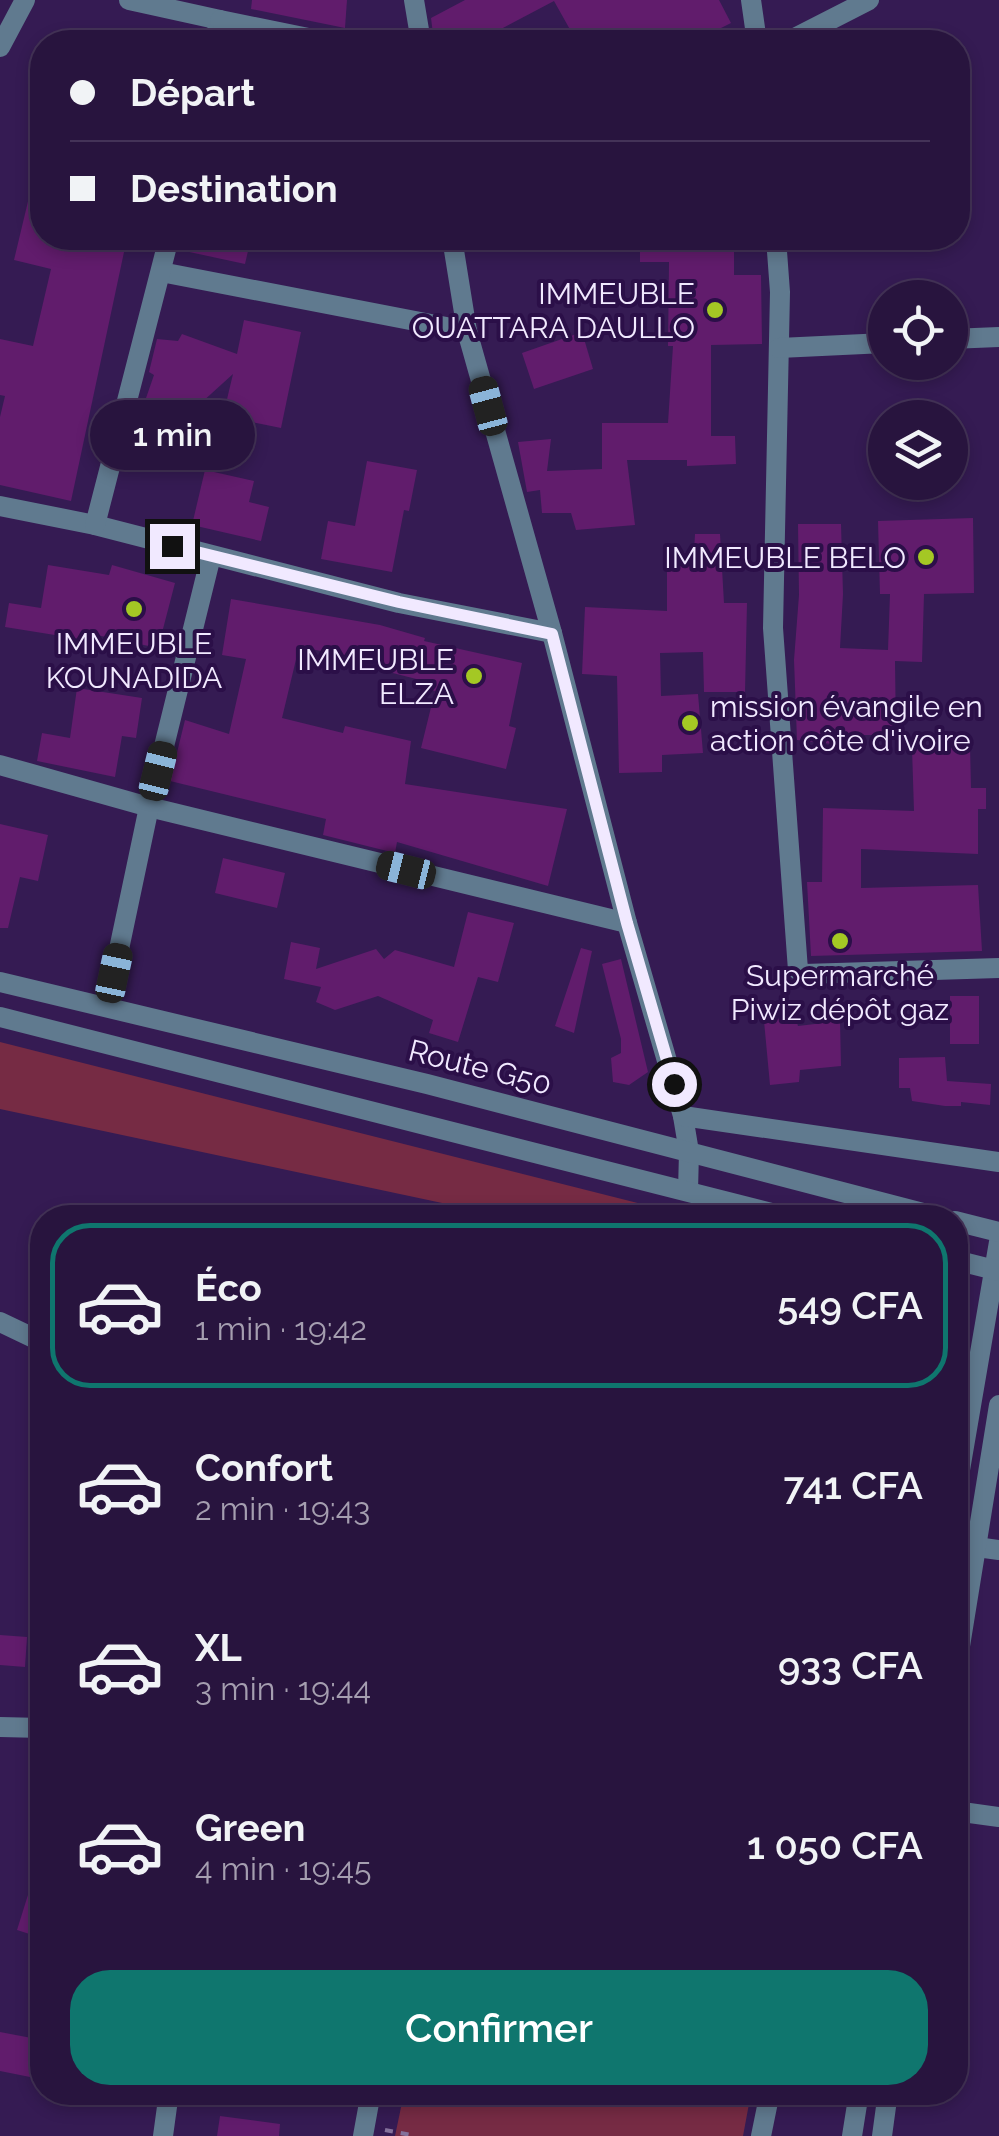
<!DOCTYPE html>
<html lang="fr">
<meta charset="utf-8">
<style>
body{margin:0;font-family:Raleway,sans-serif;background:#301d45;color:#f1f3f6;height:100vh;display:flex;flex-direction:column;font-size:38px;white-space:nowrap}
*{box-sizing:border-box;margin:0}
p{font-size:32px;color:#a59eb0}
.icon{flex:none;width:55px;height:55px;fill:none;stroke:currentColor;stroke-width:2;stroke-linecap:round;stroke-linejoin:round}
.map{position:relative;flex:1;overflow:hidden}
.panel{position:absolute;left:30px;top:1205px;width:938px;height:900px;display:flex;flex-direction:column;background:#28143e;border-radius:40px;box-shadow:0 5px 15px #0003,0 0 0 2px #443358}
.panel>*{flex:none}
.top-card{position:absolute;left:30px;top:30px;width:940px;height:220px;border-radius:40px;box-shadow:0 5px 15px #0003,0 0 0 2px #443358;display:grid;align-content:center;height:220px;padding:0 40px;background:#28143e}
.fabs{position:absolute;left:868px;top:280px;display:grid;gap:20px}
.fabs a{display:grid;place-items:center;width:100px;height:100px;border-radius:50%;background:#28143e;box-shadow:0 5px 15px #0003,0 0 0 2px #443358;font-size:50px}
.end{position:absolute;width:45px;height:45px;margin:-22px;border:12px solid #f1e9ff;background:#111;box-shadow:0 0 0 5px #111}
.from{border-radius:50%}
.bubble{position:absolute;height:70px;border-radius:35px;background:#28143e;box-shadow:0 5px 15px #0003,0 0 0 2px #443358;font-size:32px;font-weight:600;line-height:70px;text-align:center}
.car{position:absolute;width:30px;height:60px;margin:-30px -15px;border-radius:12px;box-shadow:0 0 8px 2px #0007;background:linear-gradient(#222 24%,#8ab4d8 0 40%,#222 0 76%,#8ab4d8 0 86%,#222 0)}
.top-card b{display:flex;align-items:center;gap:35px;height:95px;font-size:38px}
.top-card b+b{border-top:2px solid #443358}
.top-card i{width:25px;height:25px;background:#f1f3f6}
ul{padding:18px 0 0;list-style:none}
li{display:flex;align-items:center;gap:30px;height:165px;margin:0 20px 15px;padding:0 20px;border:5px solid transparent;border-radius:40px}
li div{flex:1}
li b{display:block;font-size:38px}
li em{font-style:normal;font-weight:600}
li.on{border-color:#0f766e}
li>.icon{width:90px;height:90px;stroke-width:1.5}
.primary-button{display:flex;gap:20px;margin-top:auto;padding:20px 40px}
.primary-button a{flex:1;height:115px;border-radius:40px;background:#0f766e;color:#fff;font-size:40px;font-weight:600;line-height:115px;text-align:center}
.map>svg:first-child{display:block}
</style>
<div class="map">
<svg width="999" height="2136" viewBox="0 0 999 2136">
<rect width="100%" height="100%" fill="#351b53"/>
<g fill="#762b44">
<polygon points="0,1042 693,1217 508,1217 0,1109"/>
<polygon points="404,2093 404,2092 751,2093 743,2136 395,2136"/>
</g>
<g fill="#611c6c">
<polygon points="252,0 347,0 345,28 251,9"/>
<polygon points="465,0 719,0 731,23 693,42 577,42 554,1 501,29 504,33 486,42 434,42 431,18"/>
<polygon points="35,172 42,173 42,238 127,238 71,501 0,485 0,417 5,396 0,395 0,339 33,346 51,269 14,260"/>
<polygon points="182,238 251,238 245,264 180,250"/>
<polygon points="640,238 734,238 734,275 761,275 762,344 711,345 711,436 735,436 736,464 687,466 687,460 627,460 635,525 576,530 571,513 542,513 540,490 527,492 518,442 551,439 547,471 602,469 602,423 668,423 673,346 668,346 669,262 640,262"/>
<polygon points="244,320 301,332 281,428 223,416 233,374 190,413 145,401 154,375 149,372 157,339 178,341 182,334 237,354"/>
<polygon points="582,332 593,369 534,389 522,353"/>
<polygon points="367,461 417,470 409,511 404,510 392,572 321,559 328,521 355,526"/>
<polygon points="205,470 254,481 249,502 269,507 261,541 192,525"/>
<polygon points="973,518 974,593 924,594 922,662 895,661 896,735 860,735 859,747 797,740 794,660 799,595 798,524 841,524 843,594 840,648 888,650 890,594 880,594 878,521"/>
<polygon points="695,534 720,534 724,603 747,603 745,692 704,692 703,652 660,653 661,696 698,694 703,753 662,755 662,772 619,773 617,676 582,674 585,607 667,611 667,554 694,552"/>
<polygon points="48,565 109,575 112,565 175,583 158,648 87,633 86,640 5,627 9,603 41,608"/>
<polygon points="231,599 380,625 425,638 424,641 522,663 509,726 516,728 506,769 421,748 435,691 427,689 428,682 381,670 383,662 299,647 282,718 343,733 345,726 411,741 405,784 567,809 548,886 397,842 395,853 323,835 326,819 170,781 185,720 229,734 246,659 222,655"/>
<polygon points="77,688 142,698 136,738 122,736 115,777 37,761 42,733 70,738"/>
<polygon points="970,746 971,788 986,788 986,809 978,809 978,854 861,849 861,888 978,885 982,951 811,956 807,882 822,882 823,808 914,811 912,748"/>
<polygon points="0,824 48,835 38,881 20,877 8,928 0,928"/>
<polygon points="223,858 285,873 277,908 215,893"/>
<polygon points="468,912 514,923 498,982 478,977 458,1042 429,1033 433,1020 378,996 335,1010 316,1002 321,987 284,979 291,942 320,948 316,969 376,949 384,959 395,950 454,967"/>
<polygon points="581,948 592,951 574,1033 555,1026"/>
<polygon points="621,959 648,1072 629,1085 613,1082 611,1058 621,1053 621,1039 602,964"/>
<rect x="950" y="996" width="29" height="48"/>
<polygon points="795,1016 798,1026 840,1021 841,1066 800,1070 799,1082 770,1085 764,1021"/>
<polygon points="945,1057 947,1081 991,1084 990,1105 961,1102 961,1106 945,1106 912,1101 910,1088 899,1088 899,1058"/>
<polygon points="0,1635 27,1637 25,1667 0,1665"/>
<polygon points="38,1863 42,1863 42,1938 17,1930"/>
<polygon points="0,2032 42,2040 40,2079 0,2071"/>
<polygon points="220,2116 280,2124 279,2136 217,2136"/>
</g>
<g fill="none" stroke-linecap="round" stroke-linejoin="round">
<polyline stroke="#84719b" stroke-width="4" stroke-dasharray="8 8" stroke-linecap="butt" points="385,2130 416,2136"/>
<g stroke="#607a8f" stroke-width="20">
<polyline points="129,0 220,20 214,42"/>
<polyline points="414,0 421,42"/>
<polyline points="751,0 757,42"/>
<polyline points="220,20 328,42"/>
<polyline points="787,42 869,0"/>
<polyline points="0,47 25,0"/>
<polyline points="452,238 467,331 552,633 627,923 683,1116 689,1152 688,1191"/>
<polyline points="776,238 780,292 773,628 798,970 804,974 999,968"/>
<polyline points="161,272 467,331"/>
<polyline points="950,339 999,337"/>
<polyline points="779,348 885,343"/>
<polyline points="0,506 95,525 399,603 552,633"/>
<polyline points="95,525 169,238"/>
<polyline points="0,765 149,807 627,923"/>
<polyline points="107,1006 149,807 211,556"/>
<polyline points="683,1116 999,1162"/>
<polyline points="0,1322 42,1342"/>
<polyline points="955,1499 999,1242"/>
<polyline points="955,1544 999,1550"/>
<polyline points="955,1677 999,1405"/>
<polyline points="0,1727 42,1728"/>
<polyline points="955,1811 999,1817"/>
<polyline points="163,2136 169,2092"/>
<polyline points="363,2136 371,2092"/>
<polyline points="761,2136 770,2092"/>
<polyline points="852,2136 859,2092"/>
<polyline points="882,2136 888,2092"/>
</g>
<g stroke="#607a8f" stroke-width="20">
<polyline points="0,982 427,1084 942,1218"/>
<polyline points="0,1017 791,1218"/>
<polyline points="955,1221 999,1232"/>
<polyline points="955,1260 999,1271"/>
</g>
</g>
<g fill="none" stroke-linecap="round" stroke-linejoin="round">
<polyline stroke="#f1e9ff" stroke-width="12" points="172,546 399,602 552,634 627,923 674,1084"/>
</g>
<g fill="#a4c824" stroke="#2b0f48" stroke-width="4">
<circle cx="715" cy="310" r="10"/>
<circle cx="926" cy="557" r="10"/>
<circle cx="134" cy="609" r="10"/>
<circle cx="474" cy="676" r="10"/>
<circle cx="690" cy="723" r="10"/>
<circle cx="840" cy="941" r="10"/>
</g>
<g text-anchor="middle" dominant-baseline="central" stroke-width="8" stroke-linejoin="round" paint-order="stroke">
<g font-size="30" fill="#f1e9ff" stroke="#2b0f48" text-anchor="end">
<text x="695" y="293">IMMEUBLE<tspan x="695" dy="34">OUATTARA DAULLO</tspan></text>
<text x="906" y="557">IMMEUBLE BELO</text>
<text x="134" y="643" text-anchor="middle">IMMEUBLE<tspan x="134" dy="34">KOUNADIDA</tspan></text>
<text x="454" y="659">IMMEUBLE<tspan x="454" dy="34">ELZA</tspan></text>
<text x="710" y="706" text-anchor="start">mission évangile en<tspan x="710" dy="34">action côte d'ivoire</tspan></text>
<text x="840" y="975" text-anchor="middle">Supermarché<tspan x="840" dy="34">Piwiz dépôt gaz</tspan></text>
</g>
<g font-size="30" fill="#f1e9ff" stroke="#2b0f48">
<text transform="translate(480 1067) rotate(14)">Route G50</text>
</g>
</g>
</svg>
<div class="fabs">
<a><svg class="icon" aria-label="locate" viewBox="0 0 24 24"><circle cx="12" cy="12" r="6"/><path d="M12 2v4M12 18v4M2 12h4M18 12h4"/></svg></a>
<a><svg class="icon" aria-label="layers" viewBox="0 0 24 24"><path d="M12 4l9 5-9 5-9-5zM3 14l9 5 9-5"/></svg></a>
</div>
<i class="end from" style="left:674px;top:1084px"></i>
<i class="end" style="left:172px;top:546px"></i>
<div class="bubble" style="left:90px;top:400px;width:165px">1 min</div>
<i class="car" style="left:488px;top:406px;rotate:345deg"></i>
<i class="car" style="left:158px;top:771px;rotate:14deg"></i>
<i class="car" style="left:406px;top:870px;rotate:284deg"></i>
<i class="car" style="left:114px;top:973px;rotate:12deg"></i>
<div class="top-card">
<b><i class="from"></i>Départ</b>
<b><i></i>Destination</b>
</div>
<section class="panel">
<ul>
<li class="on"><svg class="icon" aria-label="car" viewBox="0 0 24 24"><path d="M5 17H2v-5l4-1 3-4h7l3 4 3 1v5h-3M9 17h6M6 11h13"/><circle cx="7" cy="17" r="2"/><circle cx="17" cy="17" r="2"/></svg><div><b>Éco</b><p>1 min · 19:42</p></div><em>549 CFA</em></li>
<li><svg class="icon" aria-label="car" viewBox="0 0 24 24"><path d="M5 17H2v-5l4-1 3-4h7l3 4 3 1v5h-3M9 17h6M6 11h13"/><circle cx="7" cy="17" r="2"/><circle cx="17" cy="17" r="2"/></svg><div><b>Confort</b><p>2 min · 19:43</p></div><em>741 CFA</em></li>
<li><svg class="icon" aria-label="car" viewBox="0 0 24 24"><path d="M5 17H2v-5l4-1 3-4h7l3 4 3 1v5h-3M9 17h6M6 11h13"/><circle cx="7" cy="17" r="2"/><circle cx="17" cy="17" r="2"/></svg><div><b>XL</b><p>3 min · 19:44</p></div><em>933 CFA</em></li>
<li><svg class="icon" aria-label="car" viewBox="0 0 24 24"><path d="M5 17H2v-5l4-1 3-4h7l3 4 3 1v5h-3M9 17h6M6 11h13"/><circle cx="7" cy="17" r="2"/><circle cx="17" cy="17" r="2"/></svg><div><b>Green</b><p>4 min · 19:45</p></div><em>1 050 CFA</em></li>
</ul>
<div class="primary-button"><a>Confirmer</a></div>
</section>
</div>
